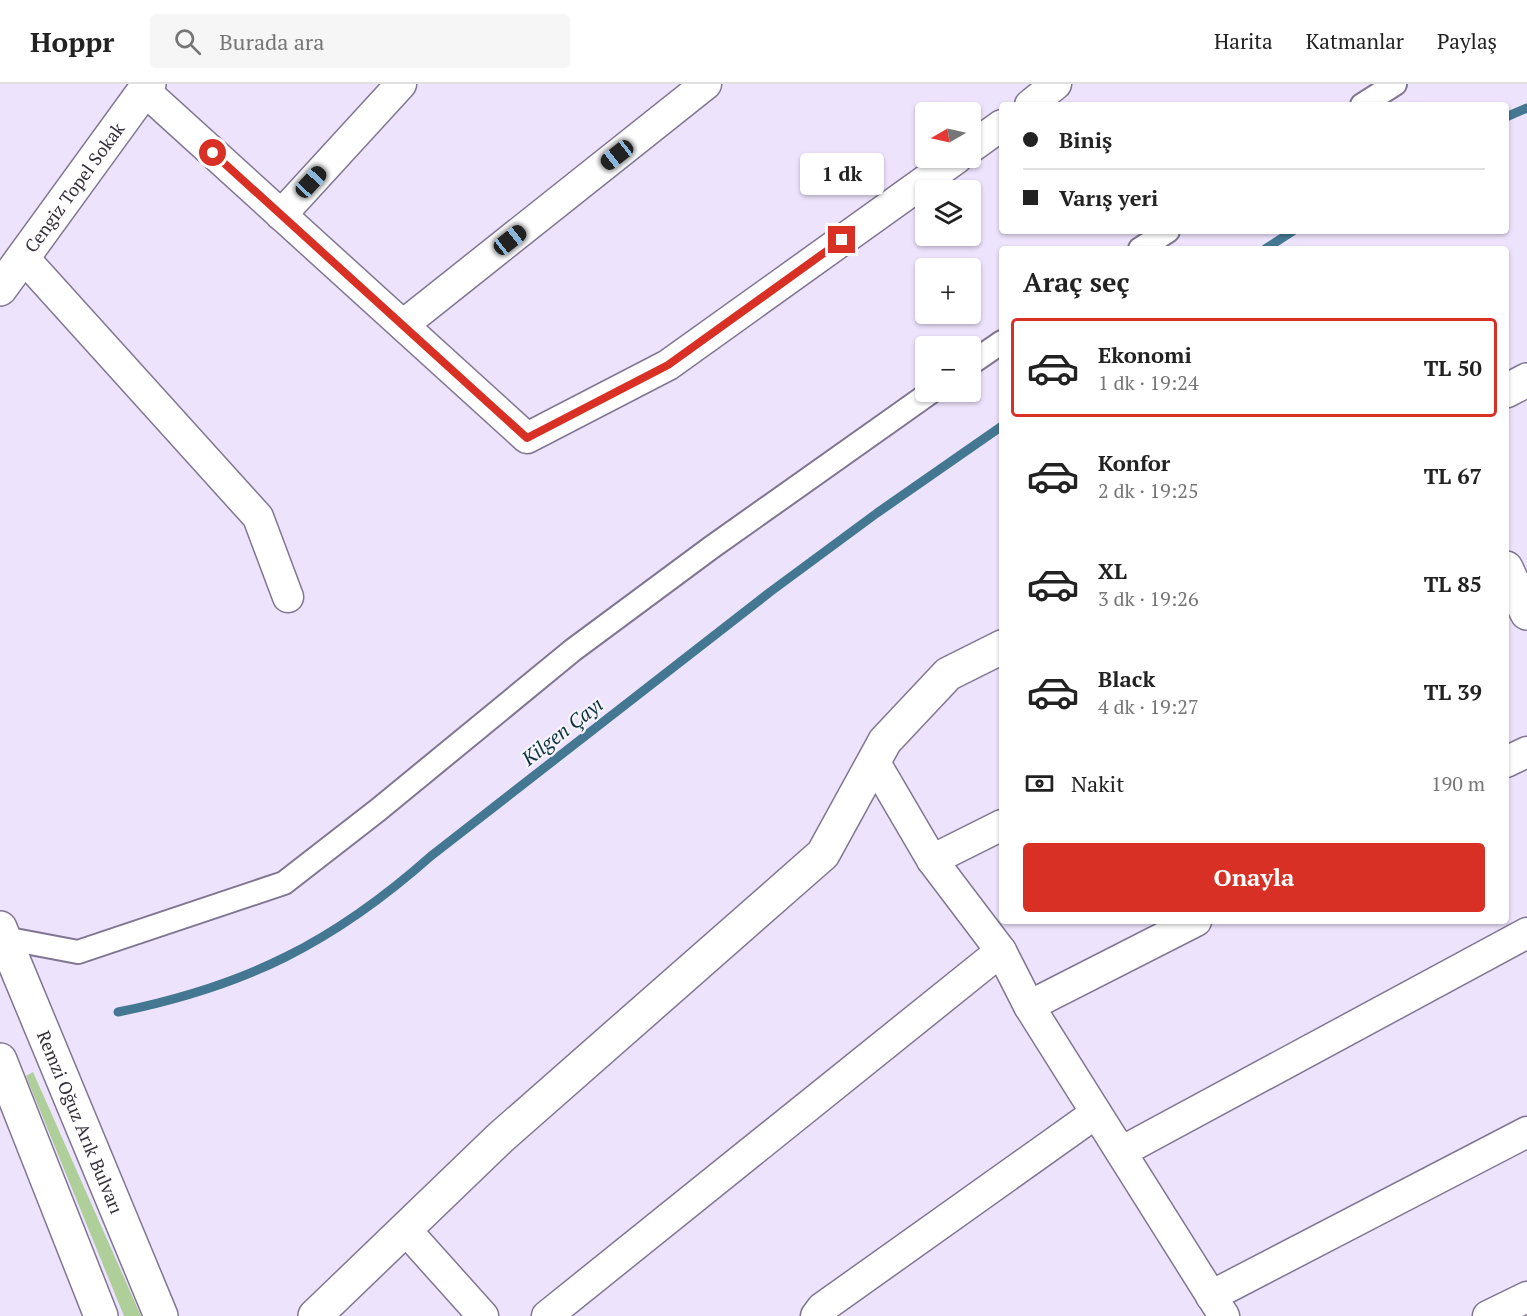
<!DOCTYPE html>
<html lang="tr">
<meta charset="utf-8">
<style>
body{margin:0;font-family:"PT Serif",serif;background:#f6f6f6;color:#222;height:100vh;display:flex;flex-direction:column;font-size:22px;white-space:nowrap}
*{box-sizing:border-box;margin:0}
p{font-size:20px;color:#767676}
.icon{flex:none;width:33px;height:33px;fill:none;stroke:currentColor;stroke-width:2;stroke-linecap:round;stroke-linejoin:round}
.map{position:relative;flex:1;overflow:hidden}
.details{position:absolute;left:999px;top:162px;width:510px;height:678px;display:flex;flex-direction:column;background:#fff;border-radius:6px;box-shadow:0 2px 4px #0004}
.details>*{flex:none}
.top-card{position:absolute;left:999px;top:18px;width:510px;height:132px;border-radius:6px;box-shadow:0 2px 4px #0004;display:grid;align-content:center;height:132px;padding:0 24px;background:#fff}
.needle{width:39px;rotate:261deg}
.controls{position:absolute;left:915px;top:18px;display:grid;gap:12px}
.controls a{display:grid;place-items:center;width:66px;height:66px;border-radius:6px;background:#fff;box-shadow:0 2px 4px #0004;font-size:30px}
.end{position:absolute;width:27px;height:27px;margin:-14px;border:8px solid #d93025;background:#fff;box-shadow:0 0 0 3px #fff}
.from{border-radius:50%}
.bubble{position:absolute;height:42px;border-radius:6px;background:#fff;box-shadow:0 2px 4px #0004;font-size:20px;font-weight:700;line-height:42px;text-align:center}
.car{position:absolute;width:18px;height:36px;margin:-18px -9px;border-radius:8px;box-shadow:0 0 4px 2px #0007;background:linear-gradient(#222 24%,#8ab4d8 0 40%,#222 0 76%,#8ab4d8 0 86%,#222 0)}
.top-card b{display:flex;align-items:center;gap:21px;height:57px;font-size:22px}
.top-card b+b{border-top:2px solid #e0e0e0}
.top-card i{width:15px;height:15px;background:#222}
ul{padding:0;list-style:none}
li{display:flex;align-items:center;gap:18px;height:99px;margin:0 12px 9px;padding:0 12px;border:3px solid transparent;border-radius:6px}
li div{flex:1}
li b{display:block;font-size:22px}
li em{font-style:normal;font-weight:700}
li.active{border-color:#d93025}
li>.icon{width:54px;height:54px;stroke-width:1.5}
h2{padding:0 24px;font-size:27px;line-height:72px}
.pay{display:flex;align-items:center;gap:15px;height:66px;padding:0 24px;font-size:22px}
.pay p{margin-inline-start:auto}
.action{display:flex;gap:12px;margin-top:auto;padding:12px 24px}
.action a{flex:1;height:69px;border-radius:6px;background:#d93025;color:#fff;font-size:24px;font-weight:700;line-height:69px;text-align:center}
header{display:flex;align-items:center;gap:36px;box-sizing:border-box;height:84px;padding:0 30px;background:#fff;border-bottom:2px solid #e0e0e0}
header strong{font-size:28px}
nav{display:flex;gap:33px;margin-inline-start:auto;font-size:21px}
.search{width:420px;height:54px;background:#f6f6f6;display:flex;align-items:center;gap:15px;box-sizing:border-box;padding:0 21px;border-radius:6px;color:#767676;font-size:22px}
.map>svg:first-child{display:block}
</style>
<header>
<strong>Hoppr</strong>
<div class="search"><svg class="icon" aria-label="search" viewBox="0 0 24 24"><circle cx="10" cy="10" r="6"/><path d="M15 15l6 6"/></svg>Burada ara</div>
<nav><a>Harita</a><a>Katmanlar</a><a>Paylaş</a></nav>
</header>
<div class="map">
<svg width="1527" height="1232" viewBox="0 0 1527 1232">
<rect width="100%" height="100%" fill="#ede3fd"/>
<polygon fill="#aece9a" points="33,988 141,1232 124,1232 26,992"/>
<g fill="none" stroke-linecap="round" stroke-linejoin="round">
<g stroke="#447892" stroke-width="9">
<polyline points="1506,33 1527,24"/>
<polyline points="1265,165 1293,147"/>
<path d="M118,928C246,902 333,859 431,772L770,508L877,429L1002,342"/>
</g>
<defs>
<g id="pedestrian">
<polyline points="1362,21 1395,0"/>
<polyline points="1140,165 1168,147"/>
<polyline points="970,280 1002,258"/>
<polyline points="4,854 78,868 284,799 378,726 573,566 712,463 931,308"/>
</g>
<g id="minor">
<polyline points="145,7 527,354 668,281 957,74"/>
<polyline points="1030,21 1056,0"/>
<polyline points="970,64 1002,41"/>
<polyline points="281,131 401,0"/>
<polyline points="23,173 258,433 288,513"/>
<polyline points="403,241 706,0"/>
<polyline points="874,677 932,776 1001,867 1029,922 1224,1232"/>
<polyline points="1506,678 1527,668"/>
<polyline points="932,776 1002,741"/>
<polyline points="1029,922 1196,837"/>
<polyline points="1121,1068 1527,849"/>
<polyline points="405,1145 483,1232"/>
<polyline points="1211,1212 1527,1048"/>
<polyline points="547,1232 1001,867"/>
<polyline points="816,1232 822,1224 1096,1029"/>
<polyline points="1488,1232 1527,1213"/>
</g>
<g id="tertiary">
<path id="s1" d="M0,205L149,0"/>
<polyline points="1506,307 1527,296"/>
<polyline points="1506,484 1527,529"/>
<polyline points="315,1232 501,1053 823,770 885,657 948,590 1002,563"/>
</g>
<g id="secondary">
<path id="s2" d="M0,844L161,1232"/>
<polyline points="0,976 101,1232"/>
</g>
</defs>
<use href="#pedestrian" stroke="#817692" stroke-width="26"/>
<use href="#minor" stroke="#817692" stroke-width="33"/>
<use href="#tertiary" stroke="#817692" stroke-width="36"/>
<use href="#secondary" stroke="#817692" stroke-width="36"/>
<use href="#pedestrian" stroke="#fff" stroke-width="22"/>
<use href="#minor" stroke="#fff" stroke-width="30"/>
<use href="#tertiary" stroke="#fff" stroke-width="33"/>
<use href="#secondary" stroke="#fff" stroke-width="33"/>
</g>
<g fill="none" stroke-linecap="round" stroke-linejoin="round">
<polyline stroke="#d93025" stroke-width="8" points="213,69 527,354 668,281 842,156"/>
</g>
<g text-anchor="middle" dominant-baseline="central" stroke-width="4.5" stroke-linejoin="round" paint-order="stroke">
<g font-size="18" fill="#332e3a" stroke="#f6f4fb">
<text stroke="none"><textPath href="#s1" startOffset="126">Cengiz Topel Sokak</textPath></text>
<text stroke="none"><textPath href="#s2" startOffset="210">Remzi Oğuz Arık Bulvarı</textPath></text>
</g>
<g font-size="20" font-style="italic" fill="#0d313f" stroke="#f6f4fb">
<text transform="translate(562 647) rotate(-38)">Kilgen Çayı</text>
</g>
</g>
</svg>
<div class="controls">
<a><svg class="needle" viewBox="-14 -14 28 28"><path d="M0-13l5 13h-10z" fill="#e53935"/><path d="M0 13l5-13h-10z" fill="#767676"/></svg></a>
<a><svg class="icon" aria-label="layers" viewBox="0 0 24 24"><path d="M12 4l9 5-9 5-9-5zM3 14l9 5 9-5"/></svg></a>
<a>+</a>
<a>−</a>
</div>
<i class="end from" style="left:213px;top:69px"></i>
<i class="end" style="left:842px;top:156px"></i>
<div class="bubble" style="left:800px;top:69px;width:84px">1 dk</div>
<i class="car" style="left:617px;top:71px;rotate:232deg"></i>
<i class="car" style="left:311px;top:98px;rotate:43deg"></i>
<i class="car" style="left:510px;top:156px;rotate:52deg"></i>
<div class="top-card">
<b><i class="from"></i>Biniş</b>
<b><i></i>Varış yeri</b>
</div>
<section class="details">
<h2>Araç seç</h2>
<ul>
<li class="active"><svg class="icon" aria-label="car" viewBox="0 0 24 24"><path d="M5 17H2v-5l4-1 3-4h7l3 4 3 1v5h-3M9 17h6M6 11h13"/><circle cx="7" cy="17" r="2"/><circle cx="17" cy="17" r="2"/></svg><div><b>Ekonomi</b><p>1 dk · 19:24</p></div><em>TL 50</em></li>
<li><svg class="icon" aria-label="car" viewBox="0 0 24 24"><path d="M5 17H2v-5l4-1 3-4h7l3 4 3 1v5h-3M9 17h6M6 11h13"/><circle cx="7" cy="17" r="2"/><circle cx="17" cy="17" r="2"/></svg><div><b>Konfor</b><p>2 dk · 19:25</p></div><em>TL 67</em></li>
<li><svg class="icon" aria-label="car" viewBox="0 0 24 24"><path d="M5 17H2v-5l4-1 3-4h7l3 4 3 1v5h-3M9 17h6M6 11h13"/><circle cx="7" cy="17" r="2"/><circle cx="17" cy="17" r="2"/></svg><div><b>XL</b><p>3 dk · 19:26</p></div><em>TL 85</em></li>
<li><svg class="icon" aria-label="car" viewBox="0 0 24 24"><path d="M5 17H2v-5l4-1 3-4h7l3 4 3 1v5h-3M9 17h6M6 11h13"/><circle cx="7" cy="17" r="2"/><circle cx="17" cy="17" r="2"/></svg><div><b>Black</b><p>4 dk · 19:27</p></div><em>TL 39</em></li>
</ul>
<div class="pay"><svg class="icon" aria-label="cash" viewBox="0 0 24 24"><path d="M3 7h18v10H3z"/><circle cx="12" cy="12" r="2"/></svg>Nakit<p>190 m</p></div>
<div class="action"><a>Onayla</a></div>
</section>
</div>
